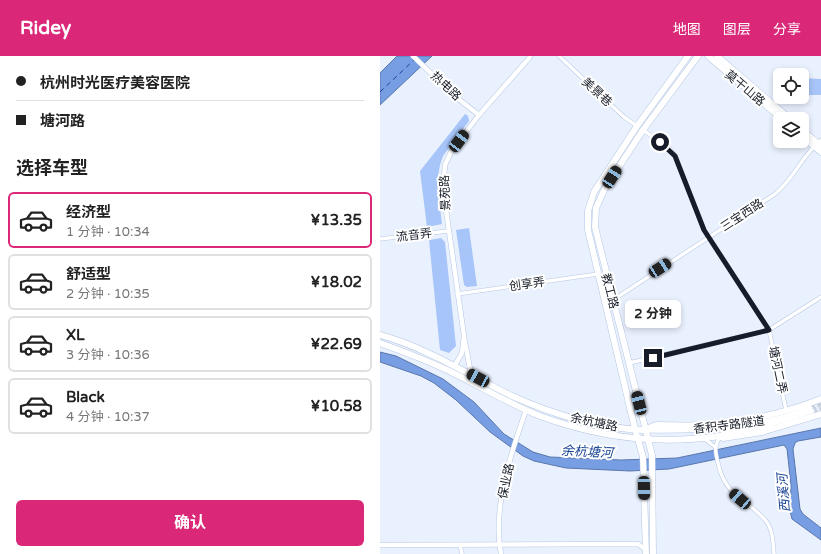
<!DOCTYPE html>
<html lang="zh">
<meta charset="utf-8">
<style>
body{margin:0;font-family:"Varela Round","Noto Sans SC",sans-serif;background:#f2f2f2;color:#222;height:100vh;display:flex;flex-direction:column;font-size:15px;white-space:nowrap}
*{box-sizing:border-box;margin:0}
p{font-size:13px;color:#767676}
.icon{flex:none;width:22px;height:22px;fill:none;stroke:currentColor;stroke-width:2;stroke-linecap:round;stroke-linejoin:round}
.map{position:relative;flex:1;overflow:hidden}
.details{display:flex;flex-direction:column;background:#fff;width:380px}
.details>*{flex:none}
.guide{display:grid;align-content:center;height:88px;padding:0 16px;background:#fff}
.tools{position:absolute;left:393px;top:12px;display:grid;gap:8px}
.tools a{display:grid;place-items:center;width:36px;height:36px;border-radius:6px;background:#fff;box-shadow:0 2px 6px #0003;font-size:20px}
.end{position:absolute;width:18px;height:18px;margin:-9px;border:5px solid #171d28;background:#fff;box-shadow:0 0 0 2px #fff}
.from{border-radius:50%}
.bubble{position:absolute;height:28px;border-radius:6px;background:#fff;box-shadow:0 2px 6px #0003;font-size:13px;font-weight:700;line-height:28px;text-align:center}
.car{position:absolute;width:12px;height:24px;margin:-12px -6px;border-radius:5px;box-shadow:0 0 3px 1px #0007;background:linear-gradient(#222 24%,#8ab4d8 0 40%,#222 0 76%,#8ab4d8 0 86%,#222 0)}
.guide b{display:flex;align-items:center;gap:14px;height:38px;font-size:15px}
.guide b+b{border-top:1px solid #e0e0e0}
.guide i{width:10px;height:10px;background:#222}
ul{padding:0;list-style:none}
li{display:flex;align-items:center;gap:12px;height:56px;margin:0 8px 6px;padding:0 8px;border:2px solid #e0e0e0;border-radius:6px}
li div{flex:1}
li b{display:block;font-size:15px}
li em{font-style:normal;font-weight:700}
li.on{border-color:#db2777}
li>.icon{width:36px;height:36px;stroke-width:1.5}
h2{padding:0 16px;font-size:18px;line-height:48px}
.button{display:flex;gap:8px;margin-top:auto;padding:8px 16px}
.button a{flex:1;height:46px;border-radius:6px;background:#db2777;color:#fff;font-size:16px;font-weight:700;line-height:46px;text-align:center}
header{display:flex;align-items:center;gap:24px;box-sizing:border-box;height:56px;padding:0 20px;background:#db2777;color:#fff}
header strong{font-size:19px}
nav{display:flex;gap:22px;margin-inline-start:auto;font-size:14px}
main{display:flex;flex:1;min-height:0}
.map>svg:first-child{display:block}
</style>
<header>
<strong>Ridey</strong>
<nav><a>地图</a><a>图层</a><a>分享</a></nav>
</header>
<main>
<section class="details">
<div class="guide">
<b><i class="from"></i>杭州时光医疗美容医院</b>
<b><i></i>塘河路</b>
</div>
<h2>选择车型</h2>
<ul>
<li class="on"><svg class="icon" aria-label="car" viewBox="0 0 24 24"><path d="M5 17H2v-5l4-1 3-4h7l3 4 3 1v5h-3M9 17h6M6 11h13"/><circle cx="7" cy="17" r="2"/><circle cx="17" cy="17" r="2"/></svg><div><b>经济型</b><p>1 分钟 · 10:34</p></div><em>¥13.35</em></li>
<li><svg class="icon" aria-label="car" viewBox="0 0 24 24"><path d="M5 17H2v-5l4-1 3-4h7l3 4 3 1v5h-3M9 17h6M6 11h13"/><circle cx="7" cy="17" r="2"/><circle cx="17" cy="17" r="2"/></svg><div><b>舒适型</b><p>2 分钟 · 10:35</p></div><em>¥18.02</em></li>
<li><svg class="icon" aria-label="car" viewBox="0 0 24 24"><path d="M5 17H2v-5l4-1 3-4h7l3 4 3 1v5h-3M9 17h6M6 11h13"/><circle cx="7" cy="17" r="2"/><circle cx="17" cy="17" r="2"/></svg><div><b>XL</b><p>3 分钟 · 10:36</p></div><em>¥22.69</em></li>
<li><svg class="icon" aria-label="car" viewBox="0 0 24 24"><path d="M5 17H2v-5l4-1 3-4h7l3 4 3 1v5h-3M9 17h6M6 11h13"/><circle cx="7" cy="17" r="2"/><circle cx="17" cy="17" r="2"/></svg><div><b>Black</b><p>4 分钟 · 10:37</p></div><em>¥10.58</em></li>
</ul>
<div class="button"><a>确认</a></div>
</section>
<div class="map">
<svg width="441" height="498" viewBox="0 0 441 498">
<rect width="100%" height="100%" fill="#eaf1fe"/>
<g fill="#a8c5f9">
<polygon points="422,22 441,23 441,39 422,39"/>
<polygon points="85,58 88,60 89,65 63,100 60,109 57,127 62,168 47,171 40,115"/>
<polygon points="89,172 97,230 87,231 84,229 76,174"/>
<polygon points="61,182 65,186 76,290 69,297 60,294 49,184"/>
</g>
<g fill="#779de3" stroke="#5a77ab">
<polygon points="17,0 52,0 0,49 0,17"/>
<polygon points="0,296 16,300 63,323 94,346 124,378 153,396 170,401 241,404 297,402 441,372 441,381 418,385 415,387 413,393 420,453 423,458 441,472 441,484 412,463 410,455 411,429 407,393 404,389 289,413 250,415 186,412 154,405 143,400 110,376 76,344 54,327 41,320 0,306"/>
</g>
<g fill="none" stroke-linecap="round" stroke-linejoin="round">
<polyline stroke="#1a4495" stroke-width="1" stroke-dasharray="5 4" stroke-linecap="butt" points="0,36 35,3"/>
<g stroke="#cad1de" stroke-width="5" stroke-dasharray="5 2.5" stroke-linecap="butt">
<polyline points="430,352 441,347"/>
<polyline points="432,355 441,352"/>
</g>
<defs>
<g id="minor">
<polyline points="179,0 244,61 257,70"/>
<polyline points="263,74 289,92 295,99 324,174 389,274 406,354"/>
<polyline points="0,183 68,175"/>
<polyline points="77,238 218,218"/>
<path d="M233,244L395,138C414,123 422,99 441,84"/>
<polyline points="249,307 389,274 441,241"/>
<path d="M340,380C334,392 335,394 338,407C345,441 367,442 386,465C393,474 393,487 394,498"/>
<polyline points="325,383 335,391"/>
<polyline points="80,489 82,498"/>
</g>
<g id="tertiary">
<polyline points="33,0 77,42 99,59"/>
<polyline points="84,281 91,318"/>
<polyline points="75,309 82,297 84,280 63,133 65,109 71,96 99,59 150,1"/>
<polyline points="0,489 258,488 266,494"/>
<path d="M121,498C112,452 131,397 146,354"/>
</g>
<g id="secondary">
<path d="M266,374C321,375 378,373 430,352"/>
<polyline points="340,380 345,377 381,371 432,355"/>
</g>
<g id="primary">
<polyline points="328,0 402,63"/>
<polyline points="337,0 410,63"/>
<polyline points="422,74 441,90"/>
<polyline points="422,80 441,96"/>
<path d="M0,279C48,292 88,319 132,340C172,358 219,372 263,374C269,374 272,369 277,369C293,369 308,370 323,369C363,367 404,357 441,343"/>
<path d="M0,287C22,295 44,303 65,313C97,328 127,347 160,360C217,381 279,389 340,380L343,382L382,376L441,358"/>
<polyline points="266,498 263,401 255,373 208,174 208,155 214,136 257,70 308,0"/>
<polyline points="273,498 272,399 215,171 216,152 225,132 263,74 318,0"/>
</g>
</defs>
<use href="#minor" stroke="#b5c6e3" stroke-width="4.5"/>
<use href="#tertiary" stroke="#b5c6e3" stroke-width="5.5"/>
<use href="#secondary" stroke="#b5c6e3" stroke-width="6"/>
<use href="#primary" stroke="#b5c6e3" stroke-width="7"/>
<use href="#minor" stroke="#fff" stroke-width="3.5"/>
<use href="#tertiary" stroke="#fff" stroke-width="4.5"/>
<use href="#secondary" stroke="#fff" stroke-width="5"/>
<use href="#primary" stroke="#fff" stroke-width="6"/>
</g>
<g fill="none" stroke-linecap="round" stroke-linejoin="round">
<polyline stroke="#171d28" stroke-width="5" points="273,302 389,274 324,174 295,100 280,86"/>
</g>
<g text-anchor="middle" dominant-baseline="central" stroke-width="4" stroke-linejoin="round" paint-order="stroke">
<g font-size="12" fill="#171d28" stroke="#fff">
<text transform="translate(66 30) rotate(43)">热电路</text>
<text transform="translate(365 32) rotate(40)">莫干山路</text>
<text transform="translate(217 36) rotate(43)">美景巷</text>
<text transform="translate(65 137) rotate(-92)">景苑路</text>
<text transform="translate(362 159) rotate(-33)">三宝西路</text>
<text transform="translate(34 179) rotate(-7)">流音弄</text>
<text transform="translate(147 228) rotate(-8)">创享弄</text>
<text transform="translate(230 235) rotate(76)">教工路</text>
<text transform="translate(398 314) rotate(78)">塘河二弄</text>
<text transform="translate(214 366) rotate(12)">余杭塘路</text>
<text transform="translate(349 369) rotate(-7)">香积寺路隧道</text>
<text transform="translate(126 425) rotate(-78)">保业路</text>
</g>
<g font-size="13" font-style="italic" fill="#1a4495" stroke="#fff">
<text transform="translate(207 396) rotate(3)">余杭塘河</text>
<text transform="translate(404 437) rotate(-95)">西溪河</text>
</g>
</g>
</svg>
<div class="tools">
<a><svg class="icon" aria-label="locate" viewBox="0 0 24 24"><circle cx="12" cy="12" r="6"/><path d="M12 2v4M12 18v4M2 12h4M18 12h4"/></svg></a>
<a><svg class="icon" aria-label="layers" viewBox="0 0 24 24"><path d="M12 4l9 5-9 5-9-5zM3 14l9 5 9-5"/></svg></a>
</div>
<i class="end from" style="left:280px;top:86px"></i>
<i class="end" style="left:273px;top:302px"></i>
<div class="bubble" style="left:245px;top:244px;width:56px">2 分钟</div>
<i class="car" style="left:79px;top:85px;rotate:37deg"></i>
<i class="car" style="left:232px;top:121px;rotate:33deg"></i>
<i class="car" style="left:280px;top:212px;rotate:57deg"></i>
<i class="car" style="left:98px;top:322px;rotate:298deg"></i>
<i class="car" style="left:259px;top:347px;rotate:346deg"></i>
<i class="car" style="left:264px;top:432px;rotate:179deg"></i>
<i class="car" style="left:360px;top:443px;rotate:311deg"></i>
</div>
</main>
